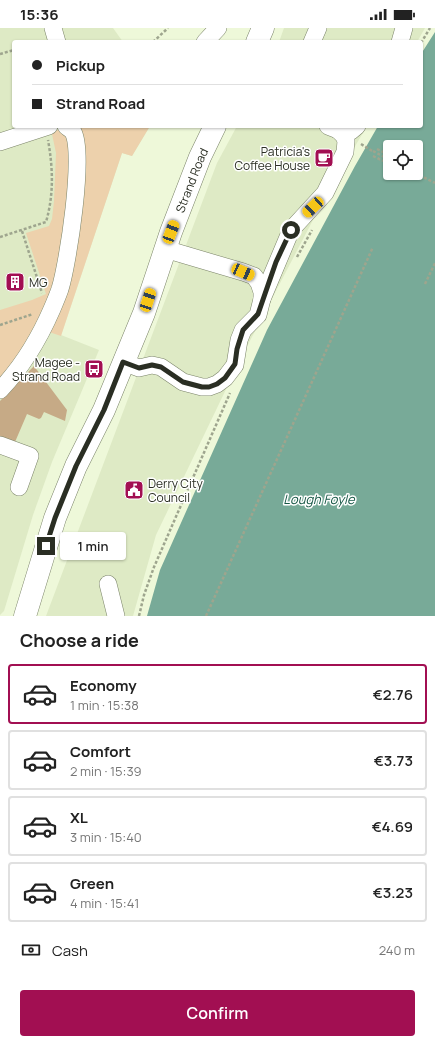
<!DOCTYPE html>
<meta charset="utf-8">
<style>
body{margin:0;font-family:Manrope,sans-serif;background:#f6f6f6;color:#222;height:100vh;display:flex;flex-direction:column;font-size:15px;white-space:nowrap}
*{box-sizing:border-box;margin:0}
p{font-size:13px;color:#767676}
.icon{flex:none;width:22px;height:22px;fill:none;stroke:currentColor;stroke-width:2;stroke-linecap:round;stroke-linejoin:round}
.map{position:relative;height:588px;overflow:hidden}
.panel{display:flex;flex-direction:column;background:#fff;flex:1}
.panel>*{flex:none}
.top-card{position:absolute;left:12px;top:12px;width:411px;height:88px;border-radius:4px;box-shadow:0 1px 3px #0004;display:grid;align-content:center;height:88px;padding:0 20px;background:#fff}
.tools{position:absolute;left:383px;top:112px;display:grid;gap:8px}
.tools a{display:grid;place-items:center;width:40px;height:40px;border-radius:4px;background:#fff;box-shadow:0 1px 3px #0004;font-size:20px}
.end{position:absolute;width:18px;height:18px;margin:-9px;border:5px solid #2a2e23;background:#fff;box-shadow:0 0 0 2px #fff}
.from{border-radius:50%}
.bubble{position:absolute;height:28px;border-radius:4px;background:#fff;box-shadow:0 1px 3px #0004;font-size:13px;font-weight:600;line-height:28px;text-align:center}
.car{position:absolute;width:12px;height:24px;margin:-12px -6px;border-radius:5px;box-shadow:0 0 3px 1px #0007;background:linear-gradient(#f5c518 24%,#345 0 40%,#f5c518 0 76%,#345 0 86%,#f5c518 0)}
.top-card b{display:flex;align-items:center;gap:14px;height:38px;font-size:15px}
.top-card b+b{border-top:1px solid #e0e0e0}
.top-card i{width:10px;height:10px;background:#222}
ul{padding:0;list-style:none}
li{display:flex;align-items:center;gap:12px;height:60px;margin:0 8px 6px;padding:0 12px;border:2px solid #e0e0e0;border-radius:4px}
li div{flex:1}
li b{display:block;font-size:15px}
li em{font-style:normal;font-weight:600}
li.current{border-color:#a20f52}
li>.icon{width:36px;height:36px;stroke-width:1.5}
h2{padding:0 20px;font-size:18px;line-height:48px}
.pay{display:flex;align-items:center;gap:10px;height:44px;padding:0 20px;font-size:15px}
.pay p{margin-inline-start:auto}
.primary-button{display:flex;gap:8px;margin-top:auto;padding:8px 20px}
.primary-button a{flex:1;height:46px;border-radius:4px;background:#a20f52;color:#fff;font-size:16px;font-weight:600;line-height:46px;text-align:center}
.status{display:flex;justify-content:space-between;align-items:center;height:28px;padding:0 20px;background:#fff;direction:ltr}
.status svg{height:11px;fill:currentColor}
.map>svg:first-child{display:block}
</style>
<div class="status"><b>15:36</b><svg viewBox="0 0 49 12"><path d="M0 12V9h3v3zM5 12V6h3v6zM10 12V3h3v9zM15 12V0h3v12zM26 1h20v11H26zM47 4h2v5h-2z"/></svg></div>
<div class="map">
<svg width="435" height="588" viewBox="0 0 435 588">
<rect width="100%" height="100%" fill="#eef8d9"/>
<g fill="#deeac5">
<polygon points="0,0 113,0 123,14 14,14 14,98 150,98 132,128 122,125 61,307 99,322 52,434 33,487 4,583 0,587"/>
<polygon points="284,0 425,0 417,14 279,14"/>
<polygon points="237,98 367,98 325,169 242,328 156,507 133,588 46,588 217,135"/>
</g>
<g fill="#edd1ac">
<polygon points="75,98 150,98 132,128 122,125 61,308 49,304 57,285"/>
<polygon points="58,102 63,103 67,106 72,131 59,250 27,320 0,352 0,282 32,272 46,266 26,205 49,198 52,191 54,173 56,125 52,106 54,103"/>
</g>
<polygon fill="#c6aa86" points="34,338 67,382 65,393 44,384 41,390 39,391 27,386 15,414 0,409 0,373"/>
<path fill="#78aa98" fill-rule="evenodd" d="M435,4V588H147L160,542L267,302L355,138L378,98H421V26ZM390,119H416V145H390Z"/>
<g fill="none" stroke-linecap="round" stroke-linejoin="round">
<defs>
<g id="minor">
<polyline points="53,0 57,14"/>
<polyline points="205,14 218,0"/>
<polyline points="312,14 318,0"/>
<polyline points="400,14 404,0"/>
<polyline points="328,98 346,105 351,103 357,98"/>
<polyline points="0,114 49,98"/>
<polyline points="262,271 291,202 325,165 345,124 346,113 344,108 339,103"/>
<polyline points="123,334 139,340 152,337 161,339 183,354 202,359 209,359 217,356 225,350 235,337 239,312 243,302 258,287 262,271 262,264 259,255 254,248 243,244 165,221"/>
<path d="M0,362C23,338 39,311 52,281C55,274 58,267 60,261C68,235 85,125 73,104C72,102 68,100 66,98"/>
<polyline points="0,417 30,428 19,459"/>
<polyline points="108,556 116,588"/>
</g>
<g id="highway">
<polyline points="257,14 263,0"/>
<path id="s1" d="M25,588L55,490L76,438L104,382L144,285L171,204L200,129L215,98"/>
</g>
</defs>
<use href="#minor" stroke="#7b8469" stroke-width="18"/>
<use href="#highway" stroke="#7b8469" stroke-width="23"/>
<g stroke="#9ea58e" stroke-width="2.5" stroke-dasharray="3 2" stroke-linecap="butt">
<polyline points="153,14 168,0"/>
<polyline points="421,15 430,0"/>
<polyline points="0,26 14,22"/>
<polyline points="361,116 374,124"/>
<polyline points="377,121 387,126"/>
<polyline points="373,123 390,132"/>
<polyline points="373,128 383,133"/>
<polyline points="415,145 435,155"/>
<polyline points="22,203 42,265"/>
<path d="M0,209L46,194C54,166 53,140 48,112"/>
<polyline points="297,229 312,202"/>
<polyline points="425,256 435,235"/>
<polyline points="0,297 33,286"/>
<polyline points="139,588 144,567 154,539 230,365"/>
<polyline points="206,588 373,219"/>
</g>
<use href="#minor" stroke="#fff" stroke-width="17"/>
<use href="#highway" stroke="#fff" stroke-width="22"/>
</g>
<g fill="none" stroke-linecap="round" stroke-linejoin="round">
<polyline stroke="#2a2e23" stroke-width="5" points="46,518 55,490 76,438 104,382 123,334 139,340 152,337 161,339 183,354 202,359 209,359 217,356 225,350 235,336 237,321 243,302 258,286 276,234 291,202"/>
</g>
<defs>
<symbol id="cafe-square" viewBox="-11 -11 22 22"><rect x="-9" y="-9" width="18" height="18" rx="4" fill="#a20f52" stroke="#fff"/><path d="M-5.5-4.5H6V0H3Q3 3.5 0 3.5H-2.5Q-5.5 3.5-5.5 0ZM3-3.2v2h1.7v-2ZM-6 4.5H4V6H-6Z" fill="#fff"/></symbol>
<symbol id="building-square" viewBox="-11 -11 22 22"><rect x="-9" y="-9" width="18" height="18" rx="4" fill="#a20f52" stroke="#fff"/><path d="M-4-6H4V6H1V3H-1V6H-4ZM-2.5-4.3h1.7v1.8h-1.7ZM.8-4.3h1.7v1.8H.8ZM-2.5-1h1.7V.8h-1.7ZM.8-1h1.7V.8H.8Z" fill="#fff"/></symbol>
<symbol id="bus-square" viewBox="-11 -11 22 22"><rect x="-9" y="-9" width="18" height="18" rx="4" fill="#a20f52" stroke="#fff"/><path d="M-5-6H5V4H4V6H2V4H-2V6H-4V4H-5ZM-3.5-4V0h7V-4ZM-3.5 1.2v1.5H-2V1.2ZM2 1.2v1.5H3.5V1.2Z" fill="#fff"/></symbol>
<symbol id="civic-square" viewBox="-11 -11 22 22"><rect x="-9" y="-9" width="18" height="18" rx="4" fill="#a20f52" stroke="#fff"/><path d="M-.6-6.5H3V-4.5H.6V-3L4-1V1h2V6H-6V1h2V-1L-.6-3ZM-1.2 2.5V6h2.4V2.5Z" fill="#fff"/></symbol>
</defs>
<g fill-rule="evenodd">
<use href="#cafe-square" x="313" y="119" width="22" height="22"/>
<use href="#building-square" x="4" y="243" width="22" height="22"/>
<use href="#bus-square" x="83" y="330" width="22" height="22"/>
<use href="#civic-square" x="123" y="451" width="22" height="22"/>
</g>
<g text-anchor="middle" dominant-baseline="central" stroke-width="3" stroke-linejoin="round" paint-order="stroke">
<g font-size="12" fill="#2a2e23" stroke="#fff" text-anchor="end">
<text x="310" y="123">Patricia's<tspan x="310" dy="14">Coffee House</tspan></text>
<text x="29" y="254" text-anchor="start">MG</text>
<text x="80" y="334">Magee -<tspan x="80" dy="14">Strand Road</tspan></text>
<text x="148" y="455" text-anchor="start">Derry City<tspan x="148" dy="14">Council</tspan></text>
</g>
<g font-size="12" fill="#2a2e23" stroke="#fff">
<text stroke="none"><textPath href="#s1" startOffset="467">Strand Road</textPath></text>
</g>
<g font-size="13" font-style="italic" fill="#165745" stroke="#fff">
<text x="319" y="471">Lough Foyle</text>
</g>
</g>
</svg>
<div class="tools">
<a><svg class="icon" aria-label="locate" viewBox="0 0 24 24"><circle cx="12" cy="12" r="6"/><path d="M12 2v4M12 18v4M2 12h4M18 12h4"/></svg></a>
</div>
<i class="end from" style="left:291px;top:202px"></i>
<i class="end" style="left:46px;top:518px"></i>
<div class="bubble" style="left:60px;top:504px;width:66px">1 min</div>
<i class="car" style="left:313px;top:179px;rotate:227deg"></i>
<i class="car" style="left:171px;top:204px;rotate:21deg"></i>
<i class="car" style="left:243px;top:244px;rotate:114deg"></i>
<i class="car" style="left:148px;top:272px;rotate:18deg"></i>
<div class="top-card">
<b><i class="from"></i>Pickup</b>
<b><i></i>Strand Road</b>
</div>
</div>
<section class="panel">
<h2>Choose a ride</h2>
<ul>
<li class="current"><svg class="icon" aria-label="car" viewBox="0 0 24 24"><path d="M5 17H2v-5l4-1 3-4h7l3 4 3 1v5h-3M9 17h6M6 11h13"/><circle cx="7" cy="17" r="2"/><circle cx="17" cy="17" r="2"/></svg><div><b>Economy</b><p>1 min · 15:38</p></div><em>€2.76</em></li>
<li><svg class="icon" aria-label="car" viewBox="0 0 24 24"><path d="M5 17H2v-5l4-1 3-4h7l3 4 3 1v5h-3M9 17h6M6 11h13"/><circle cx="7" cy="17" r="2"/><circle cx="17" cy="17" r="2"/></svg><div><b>Comfort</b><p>2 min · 15:39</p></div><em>€3.73</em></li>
<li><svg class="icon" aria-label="car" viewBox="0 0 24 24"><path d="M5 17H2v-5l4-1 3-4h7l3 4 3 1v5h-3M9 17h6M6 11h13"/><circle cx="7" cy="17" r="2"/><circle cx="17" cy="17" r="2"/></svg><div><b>XL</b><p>3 min · 15:40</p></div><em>€4.69</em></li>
<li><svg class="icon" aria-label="car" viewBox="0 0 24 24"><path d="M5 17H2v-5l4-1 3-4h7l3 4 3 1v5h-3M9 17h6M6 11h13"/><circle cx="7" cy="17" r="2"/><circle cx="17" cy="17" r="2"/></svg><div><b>Green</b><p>4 min · 15:41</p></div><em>€3.23</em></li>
</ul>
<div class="pay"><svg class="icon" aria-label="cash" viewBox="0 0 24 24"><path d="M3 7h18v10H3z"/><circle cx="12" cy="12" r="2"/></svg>Cash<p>240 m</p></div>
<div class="primary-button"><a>Confirm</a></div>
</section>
